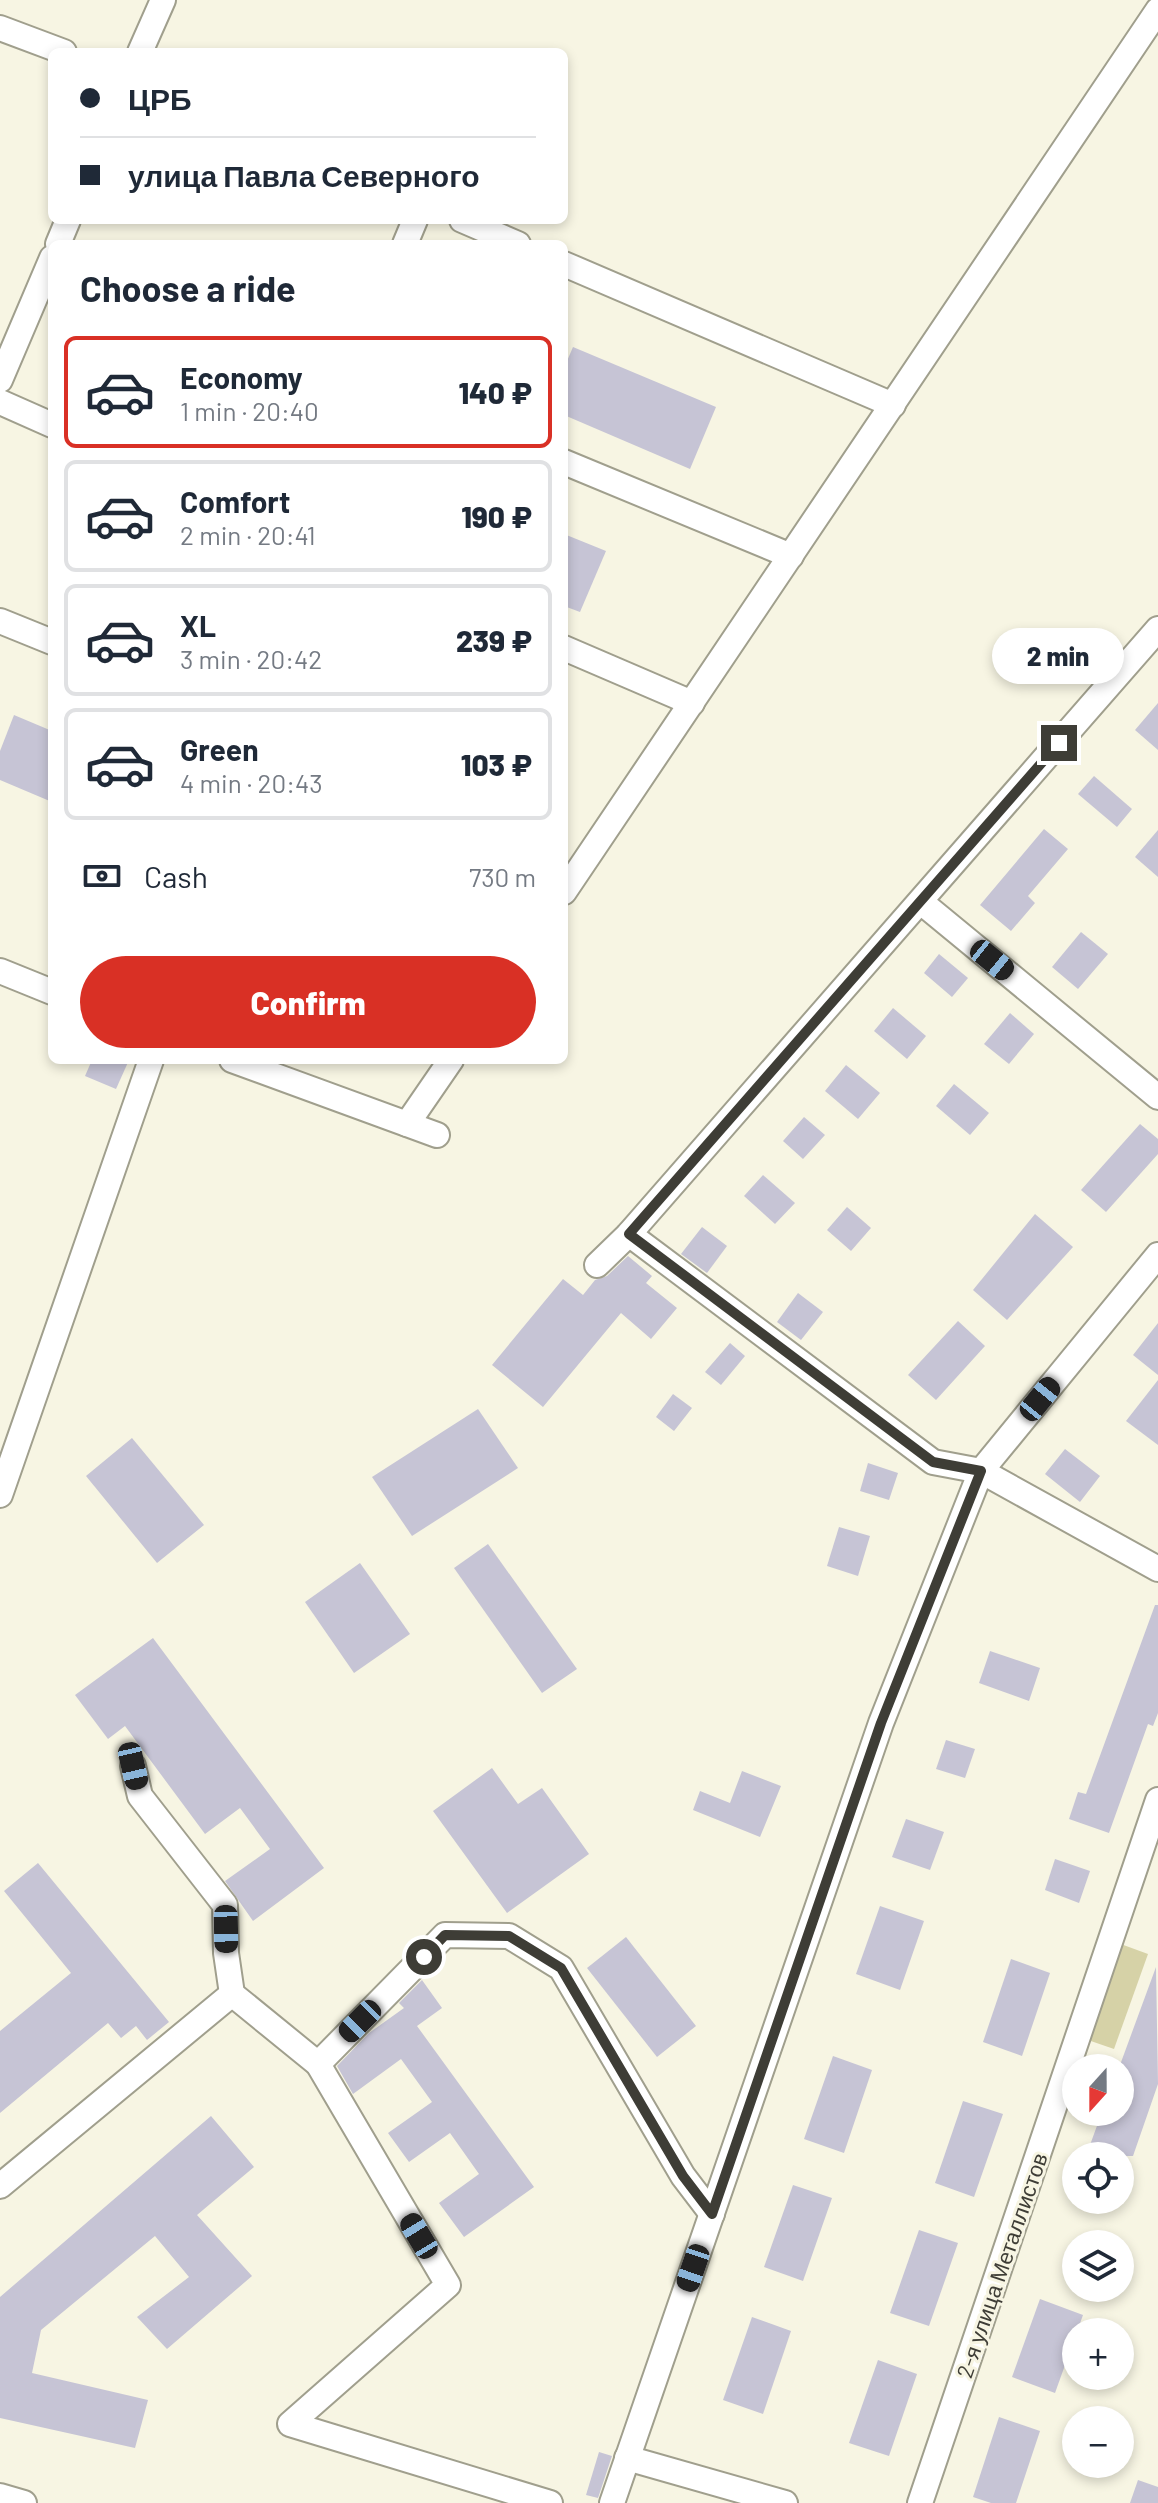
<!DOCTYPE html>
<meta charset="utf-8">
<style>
body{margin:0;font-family:Barlow,sans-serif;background:#f6f6f7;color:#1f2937;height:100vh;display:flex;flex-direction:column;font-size:30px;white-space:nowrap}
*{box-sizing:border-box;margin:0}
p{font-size:26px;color:#747a83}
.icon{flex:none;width:44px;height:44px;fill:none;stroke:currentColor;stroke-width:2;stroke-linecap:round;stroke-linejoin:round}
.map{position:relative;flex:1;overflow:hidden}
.details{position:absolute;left:48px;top:240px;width:520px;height:824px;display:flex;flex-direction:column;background:#fff;border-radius:12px;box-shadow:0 4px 12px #0003}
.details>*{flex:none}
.top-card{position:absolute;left:48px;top:48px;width:520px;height:176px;border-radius:12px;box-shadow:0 4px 12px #0003;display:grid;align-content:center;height:176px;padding:0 32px;background:#fff}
.needle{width:52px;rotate:201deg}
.tools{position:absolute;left:1062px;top:2054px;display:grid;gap:16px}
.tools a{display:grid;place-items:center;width:72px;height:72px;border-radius:50%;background:#fff;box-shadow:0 4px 12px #0003;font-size:40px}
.end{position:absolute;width:36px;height:36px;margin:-18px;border:10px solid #3e3d36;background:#fff;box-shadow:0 0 0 4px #fff}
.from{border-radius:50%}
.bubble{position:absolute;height:56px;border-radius:28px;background:#fff;box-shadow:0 4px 12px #0003;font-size:26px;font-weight:800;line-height:56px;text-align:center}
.car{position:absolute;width:24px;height:48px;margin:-24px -12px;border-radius:10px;box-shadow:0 0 6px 2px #0007;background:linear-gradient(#222 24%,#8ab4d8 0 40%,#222 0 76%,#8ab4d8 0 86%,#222 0)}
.top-card b{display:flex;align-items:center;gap:28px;height:76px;font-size:30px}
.top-card b+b{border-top:2px solid #e0e1e3}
.top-card i{width:20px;height:20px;background:#1f2937}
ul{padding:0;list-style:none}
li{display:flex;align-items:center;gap:24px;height:112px;margin:0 16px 12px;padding:0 16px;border:4px solid #e0e1e3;border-radius:12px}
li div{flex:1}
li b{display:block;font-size:30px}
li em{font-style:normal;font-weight:800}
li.current{border-color:#d93025}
li>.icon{width:72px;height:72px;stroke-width:1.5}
h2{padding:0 32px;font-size:36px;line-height:96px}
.pay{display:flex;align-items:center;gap:20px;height:88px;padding:0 32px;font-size:30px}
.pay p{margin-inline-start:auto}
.action{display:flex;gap:16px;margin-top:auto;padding:16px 32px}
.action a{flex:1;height:92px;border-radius:48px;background:#d93025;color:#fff;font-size:32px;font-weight:800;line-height:92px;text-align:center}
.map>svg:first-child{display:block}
</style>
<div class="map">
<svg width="1158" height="2503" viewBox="0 0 1158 2503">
<rect width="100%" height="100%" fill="#f7f5e3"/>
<polygon fill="#d6d2a7" points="1118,1943 1148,1954 1114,2049 1085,2039"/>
<g fill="#c6c4d5">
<polygon points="573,347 716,407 690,469 564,415 564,368"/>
<polygon points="564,534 606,551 580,612 564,606"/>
<polygon points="1158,703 1158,750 1135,730"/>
<polygon points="14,715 52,731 52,802 0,780 0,751"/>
<polygon points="1094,776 1132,809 1117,827 1078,794"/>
<polygon points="1044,829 1068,849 1028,896 1035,903 1011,931 980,905"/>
<polygon points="1158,830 1158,877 1135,857"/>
<polygon points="1081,932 1108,954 1078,989 1052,967"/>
<polygon points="939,954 968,978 952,997 924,973"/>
<polygon points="893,1008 926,1036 907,1059 874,1031"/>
<polygon points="1010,1013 1034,1034 1009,1064 984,1044"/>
<polygon points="92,1060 129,1060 116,1089 85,1076"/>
<polygon points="846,1065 880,1093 858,1119 825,1091"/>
<polygon points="954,1084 989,1113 970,1135 936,1106"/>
<polygon points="804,1117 825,1135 803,1159 783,1141"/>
<polygon points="1140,1124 1158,1139 1158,1154 1106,1212 1081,1190"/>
<polygon points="763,1175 795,1203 775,1224 744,1196"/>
<polygon points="847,1207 871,1228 851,1251 827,1230"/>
<polygon points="1035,1214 1073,1247 1007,1320 973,1290"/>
<polygon points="702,1227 727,1246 707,1273 681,1254"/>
<polygon points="628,1256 652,1276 646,1283 677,1308 651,1339 621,1313 543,1407 492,1365 563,1279 583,1295 595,1280 607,1276"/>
<polygon points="798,1293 823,1312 801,1340 777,1322"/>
<polygon points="958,1321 985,1346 936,1400 908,1375"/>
<polygon points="1158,1323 1158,1375 1133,1355"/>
<polygon points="730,1343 745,1356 721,1385 705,1372"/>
<polygon points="1158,1380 1158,1445 1126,1421"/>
<polygon points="673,1394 692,1408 674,1431 656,1417"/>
<polygon points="478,1409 518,1468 412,1536 372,1477"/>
<polygon points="132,1438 204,1525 157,1563 86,1476"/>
<polygon points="1065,1449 1100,1476 1080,1502 1045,1474"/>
<polygon points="868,1463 898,1473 889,1500 860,1491"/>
<polygon points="839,1527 870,1536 858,1576 827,1566"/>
<polygon points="488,1544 577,1669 542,1693 454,1568"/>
<polygon points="360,1563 410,1634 354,1673 305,1602"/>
<polygon points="1155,1605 1158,1605 1158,1713 1153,1726 1148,1724 1109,1833 1069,1819 1078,1792 1086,1794"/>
<polygon points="153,1638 324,1868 253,1921 225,1881 270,1849 240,1808 205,1834 125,1726 108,1739 75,1695"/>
<polygon points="990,1651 1040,1668 1029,1701 979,1683"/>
<polygon points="946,1740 975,1749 965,1778 936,1769"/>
<polygon points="492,1768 518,1804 542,1788 589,1854 507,1913 433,1811"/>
<polygon points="742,1771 781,1786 760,1837 693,1810 700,1791 730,1803"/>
<polygon points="906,1819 944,1832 930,1870 892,1857"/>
<polygon points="1055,1859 1090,1871 1079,1903 1045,1890"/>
<polygon points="38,1863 169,2022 147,2040 136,2026 121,2038 108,2023 0,2113 0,2031 71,1973 4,1891"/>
<polygon points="880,1906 924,1921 900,1990 856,1974"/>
<polygon points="626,1937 696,2026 657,2057 587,1968"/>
<polygon points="1011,1959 1050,1973 1022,2056 983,2042"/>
<polygon points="1156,1967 1158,2084 1133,2156 1086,2156 1102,2112 1120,2112 1120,2065"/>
<polygon points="422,1980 442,2008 417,2026 534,2187 464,2237 439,2203 479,2174 450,2133 409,2162 388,2133 432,2102 401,2059 353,2094 337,2066 369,2033 404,2008 399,2003"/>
<polygon points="833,2056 872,2070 844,2153 804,2139"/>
<polygon points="963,2101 1003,2114 974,2197 935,2183"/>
<polygon points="211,2116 254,2167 197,2215 252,2276 167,2349 137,2317 189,2277 155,2236 41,2330 32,2373 148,2400 135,2448 0,2418 0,2297"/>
<polygon points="793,2185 832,2198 803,2281 764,2267"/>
<polygon points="919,2230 958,2243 929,2326 890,2313"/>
<polygon points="1040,2299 1083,2315 1055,2393 1012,2377"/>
<polygon points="752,2317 791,2331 763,2414 723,2400"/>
<polygon points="878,2360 917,2374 889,2456 849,2443"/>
<polygon points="999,2417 1040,2431 1016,2503 991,2503 973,2497"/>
<polygon points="599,2452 612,2456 598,2498 586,2495"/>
<polygon points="1138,2480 1158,2487 1158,2503 1130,2503"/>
</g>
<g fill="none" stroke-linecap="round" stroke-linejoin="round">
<defs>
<g id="minor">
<polyline points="0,28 64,52"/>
<polyline points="140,52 163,0"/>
<polyline points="462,220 518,244"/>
<polyline points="58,244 68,220"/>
<polyline points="405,244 415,220"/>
<polyline points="564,264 893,405"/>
<polyline points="0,380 52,258"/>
<polyline points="0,402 52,425"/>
<polyline points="564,462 791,556"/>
<polyline points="0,621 52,642"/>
<polyline points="564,648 692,703"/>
<polyline points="564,892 1158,10"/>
<polyline points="921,902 1158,1097"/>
<polyline points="0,971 52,992"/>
<polyline points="232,1060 437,1135"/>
<polyline points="407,1124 451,1060"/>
<polyline points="629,1234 933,1462 981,1471 1158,1569"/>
<polyline points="597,1265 629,1234 1158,629"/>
<polyline points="0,1495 151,1060"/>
<polyline points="133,1766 140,1796 225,1905 226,1953 232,1994 318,2064 448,2285 290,2424 550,2503"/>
<polyline points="318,2064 445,1935 509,1936 561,1968 683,2176 712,2214"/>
<polyline points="0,2186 232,1994"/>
<polyline points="627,2458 785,2503"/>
<polyline points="0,2496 24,2503"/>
<polyline points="612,2503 881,1723 981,1471 1158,1255"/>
<polyline points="920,2503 1158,1800"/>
</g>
</defs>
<use href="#minor" stroke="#a09f8d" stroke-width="28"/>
<use href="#minor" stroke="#fff" stroke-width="24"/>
</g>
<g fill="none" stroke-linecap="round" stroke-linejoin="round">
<polyline stroke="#3e3d36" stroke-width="10" points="424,1957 445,1935 509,1936 561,1968 683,2176 712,2214 881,1723 981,1471 933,1462 629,1234 1059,743"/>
</g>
<g text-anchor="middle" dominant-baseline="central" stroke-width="6" stroke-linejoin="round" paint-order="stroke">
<g font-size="22" fill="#3e3d36" stroke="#f7f5e3">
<text transform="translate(1001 2265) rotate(-71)">2-я улица Металлистов</text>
</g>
</g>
</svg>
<div class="tools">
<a><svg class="needle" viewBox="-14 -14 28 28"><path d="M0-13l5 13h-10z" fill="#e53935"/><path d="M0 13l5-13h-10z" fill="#747a83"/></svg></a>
<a><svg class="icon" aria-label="locate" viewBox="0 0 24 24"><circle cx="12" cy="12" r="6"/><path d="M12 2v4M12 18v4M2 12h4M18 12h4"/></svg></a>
<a><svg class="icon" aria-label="layers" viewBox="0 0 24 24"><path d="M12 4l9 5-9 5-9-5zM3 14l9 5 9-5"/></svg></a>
<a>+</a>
<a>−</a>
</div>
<i class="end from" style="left:424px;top:1957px"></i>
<i class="end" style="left:1059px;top:743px"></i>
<div class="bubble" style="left:992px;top:628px;width:132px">2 min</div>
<i class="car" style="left:992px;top:960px;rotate:129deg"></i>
<i class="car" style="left:1040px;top:1399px;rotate:39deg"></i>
<i class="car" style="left:133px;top:1766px;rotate:167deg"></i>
<i class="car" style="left:226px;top:1929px;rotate:179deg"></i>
<i class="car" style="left:360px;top:2021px;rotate:225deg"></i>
<i class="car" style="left:419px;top:2236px;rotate:329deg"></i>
<i class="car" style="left:693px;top:2268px;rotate:199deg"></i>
<div class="top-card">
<b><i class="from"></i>ЦРБ</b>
<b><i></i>улица Павла Северного</b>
</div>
<section class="details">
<h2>Choose a ride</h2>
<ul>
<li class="current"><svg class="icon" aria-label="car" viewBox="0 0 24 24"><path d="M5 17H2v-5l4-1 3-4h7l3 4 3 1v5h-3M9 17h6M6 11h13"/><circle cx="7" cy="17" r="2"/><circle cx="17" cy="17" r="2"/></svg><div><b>Economy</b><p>1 min · 20:40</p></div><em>140 ₽</em></li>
<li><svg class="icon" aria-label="car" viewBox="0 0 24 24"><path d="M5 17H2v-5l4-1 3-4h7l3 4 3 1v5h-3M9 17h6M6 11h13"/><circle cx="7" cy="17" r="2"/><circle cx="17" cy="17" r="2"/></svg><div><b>Comfort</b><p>2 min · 20:41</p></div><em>190 ₽</em></li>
<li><svg class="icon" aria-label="car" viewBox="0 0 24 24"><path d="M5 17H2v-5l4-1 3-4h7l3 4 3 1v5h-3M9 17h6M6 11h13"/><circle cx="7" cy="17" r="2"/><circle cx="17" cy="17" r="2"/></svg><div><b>XL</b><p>3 min · 20:42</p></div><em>239 ₽</em></li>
<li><svg class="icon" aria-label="car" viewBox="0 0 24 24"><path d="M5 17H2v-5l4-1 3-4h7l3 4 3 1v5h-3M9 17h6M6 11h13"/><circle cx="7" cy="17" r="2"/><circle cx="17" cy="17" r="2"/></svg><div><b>Green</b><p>4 min · 20:43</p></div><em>103 ₽</em></li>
</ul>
<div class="pay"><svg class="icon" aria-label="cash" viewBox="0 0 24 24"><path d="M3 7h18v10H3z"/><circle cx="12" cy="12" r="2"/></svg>Cash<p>730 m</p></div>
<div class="action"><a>Confirm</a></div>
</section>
</div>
